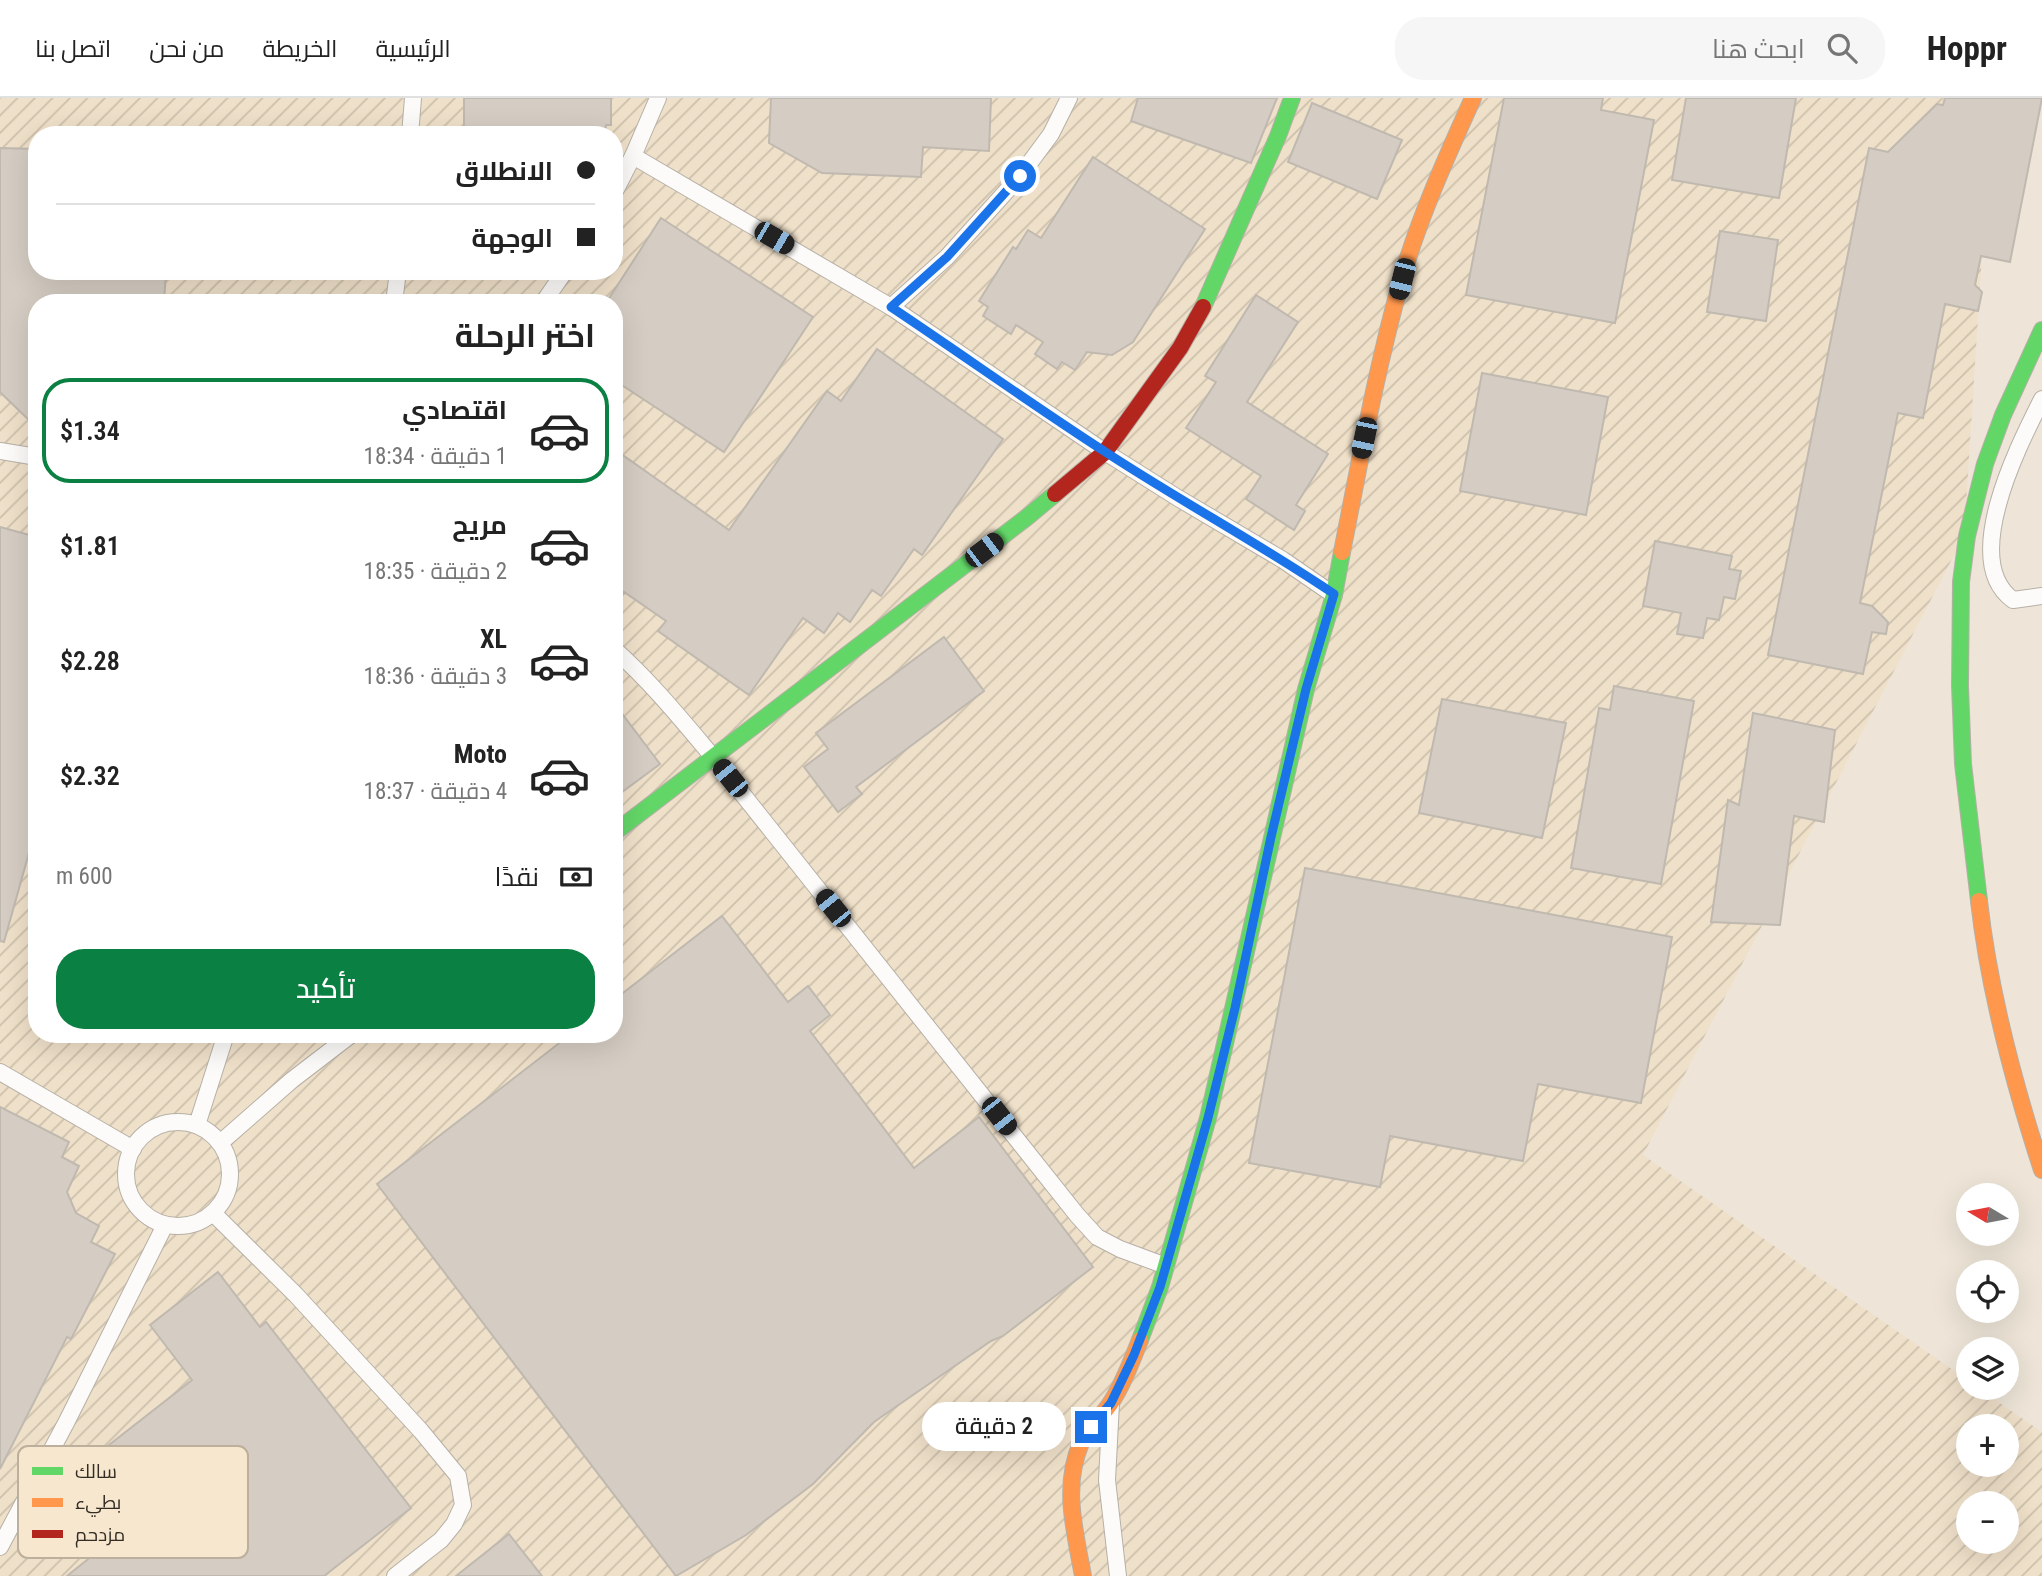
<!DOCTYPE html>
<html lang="ar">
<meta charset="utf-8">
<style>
body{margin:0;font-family:"Roboto Condensed",Cairo,sans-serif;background:#f6f6f6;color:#222;direction:rtl;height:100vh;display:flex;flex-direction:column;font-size:26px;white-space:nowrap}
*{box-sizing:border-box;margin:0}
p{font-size:23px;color:#767676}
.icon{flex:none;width:38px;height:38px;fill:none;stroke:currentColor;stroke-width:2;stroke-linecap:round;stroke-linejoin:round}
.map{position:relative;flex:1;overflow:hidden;direction:ltr}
.drawer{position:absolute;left:28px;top:196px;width:595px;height:749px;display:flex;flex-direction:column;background:#fff;border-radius:28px;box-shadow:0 7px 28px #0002;direction:rtl}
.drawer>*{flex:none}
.banner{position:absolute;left:28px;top:28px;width:595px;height:154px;border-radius:28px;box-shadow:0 7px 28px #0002;direction:rtl;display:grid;align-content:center;height:154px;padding:0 28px;background:#fff}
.needle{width:46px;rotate:280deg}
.tools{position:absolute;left:1956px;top:1085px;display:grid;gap:14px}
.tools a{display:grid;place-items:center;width:63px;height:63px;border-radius:50%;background:#fff;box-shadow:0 7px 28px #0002;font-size:35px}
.end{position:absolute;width:32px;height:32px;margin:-16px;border:9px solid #1a73e8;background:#fff;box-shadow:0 0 0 4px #fff}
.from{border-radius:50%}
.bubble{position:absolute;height:49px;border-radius:24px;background:#fff;box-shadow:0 7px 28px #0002;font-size:23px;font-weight:600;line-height:49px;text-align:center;direction:rtl}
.car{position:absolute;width:21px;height:42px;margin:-21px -10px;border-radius:9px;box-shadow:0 0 5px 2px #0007;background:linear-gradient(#222 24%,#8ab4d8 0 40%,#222 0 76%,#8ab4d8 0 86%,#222 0)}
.banner b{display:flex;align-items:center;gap:24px;height:66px;font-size:26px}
.banner b+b{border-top:2px solid #e0e0e0}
.banner i{width:18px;height:18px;background:#222}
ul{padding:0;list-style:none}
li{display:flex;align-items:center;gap:21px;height:105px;margin:0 14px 10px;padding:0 14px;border:4px solid transparent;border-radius:28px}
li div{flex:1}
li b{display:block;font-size:26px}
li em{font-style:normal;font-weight:600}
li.on{border-color:#0b8043}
li>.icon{width:63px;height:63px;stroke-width:1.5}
h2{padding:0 28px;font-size:32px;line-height:84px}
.pay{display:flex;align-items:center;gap:18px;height:77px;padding:0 28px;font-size:26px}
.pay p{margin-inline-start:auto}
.action{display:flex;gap:14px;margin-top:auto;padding:14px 28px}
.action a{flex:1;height:80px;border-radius:28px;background:#0b8043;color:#fff;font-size:28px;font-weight:600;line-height:80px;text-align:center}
header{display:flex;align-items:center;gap:42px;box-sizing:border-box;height:98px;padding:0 35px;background:#fff;border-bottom:2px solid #e0e0e0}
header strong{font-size:33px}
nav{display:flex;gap:38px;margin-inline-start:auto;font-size:24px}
.search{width:490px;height:63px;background:#f6f6f6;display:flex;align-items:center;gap:18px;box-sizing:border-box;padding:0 24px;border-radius:28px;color:#767676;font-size:26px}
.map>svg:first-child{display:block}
</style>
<header>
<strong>Hoppr</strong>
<div class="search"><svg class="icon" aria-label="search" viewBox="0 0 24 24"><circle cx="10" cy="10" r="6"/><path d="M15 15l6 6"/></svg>ابحث هنا</div>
<nav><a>الرئيسية</a><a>الخريطة</a><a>من نحن</a><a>اتصل بنا</a></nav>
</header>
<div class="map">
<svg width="2042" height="1478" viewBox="0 0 2042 1478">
<defs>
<pattern id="industrial-furrows" width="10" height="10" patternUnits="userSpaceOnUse" patternTransform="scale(1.75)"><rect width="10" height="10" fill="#efe0c9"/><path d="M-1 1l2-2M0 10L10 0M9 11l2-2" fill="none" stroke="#cdc0ac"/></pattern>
</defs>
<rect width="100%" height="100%" fill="#eee5d8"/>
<path fill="url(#industrial-furrows)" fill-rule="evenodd" d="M0,0H1992L1964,438L1643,1057L1969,1283V1290H1978L2042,1334V1478H0ZM37,37H614V173H37ZM37,205H614V936H37ZM1969,1328H2007V1367H1969ZM1969,1405H2007V1444H1969Z"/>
<g fill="#d5cdc3" stroke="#c0b9af" stroke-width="2">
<polygon points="464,0 611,0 611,27 606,27 605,37 464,37"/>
<polygon points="771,0 991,0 989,53 923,49 921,79 822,75 769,45"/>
<polygon points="1138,0 1277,0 1251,65 1131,23"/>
<polygon points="1504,0 1603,0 1601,12 1654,22 1615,225 1466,197"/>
<polygon points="1686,0 1796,0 1779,100 1672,82"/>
<polygon points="1945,0 2042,0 2010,164 1981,158 1975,187 1982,194 1978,213 1945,206 1923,320 1898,315 1860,505 1872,508 1888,524 1886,536 1872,534 1863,576 1768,557 1869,50 1888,54 1937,6 1943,7"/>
<polygon points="1312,5 1402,42 1377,101 1288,64"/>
<polygon points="0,50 37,51 37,173 166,173 164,205 37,205 37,330 0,294"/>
<polygon points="1093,59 1205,131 1133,244 1112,257 1087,254 1075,272 1062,264 1057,271 1035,256 1043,244 1016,227 1011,236 983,218 988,209 979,203 1013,149 1016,151 1028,132 1041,140"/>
<polygon points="661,120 813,219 724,354 614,282 614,205 606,205"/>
<polygon points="1720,133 1778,142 1766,223 1707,214"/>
<polygon points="1256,197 1298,224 1247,304 1328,356 1296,407 1305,413 1294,432 1246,401 1261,378 1186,330 1216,284 1205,278"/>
<polygon points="877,251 1003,341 922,457 914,451 881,498 872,492 850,524 838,515 824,535 803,520 749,597 658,533 666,523 624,494 614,508 614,351 729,432 827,293 841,303"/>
<polygon points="1482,275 1608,299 1586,417 1460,393"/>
<polygon points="0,429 37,439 37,726 4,844 0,843"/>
<polygon points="1655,443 1732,458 1729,471 1741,473 1735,501 1724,499 1719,522 1707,520 1703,540 1677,536 1681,515 1643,508"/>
<polygon points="944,539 984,593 856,689 862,696 838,714 804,669 828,651 816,635"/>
<polygon points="1614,588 1694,603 1661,786 1571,770 1599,610 1610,612"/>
<polygon points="1442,601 1566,625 1542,740 1419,715"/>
<polygon points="614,605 660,666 614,700"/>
<polygon points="1753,615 1835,632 1824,724 1794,718 1780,827 1711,824 1728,702 1739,707"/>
<polygon points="1305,770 1672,839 1641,1005 1538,986 1523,1063 1390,1038 1380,1089 1249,1065"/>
<polygon points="722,818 788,904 808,888 830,917 810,933 914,1070 979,1019 1093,1169 1003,1238 991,1243 874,1324 813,1386 746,1437 676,1478 377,1086 571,936 614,936 614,902"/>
<polygon points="0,1009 69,1044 62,1059 79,1068 67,1094 76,1115 99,1128 91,1144 115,1156 71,1241 67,1239 0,1371"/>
<polygon points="218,1174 260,1229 266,1224 411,1410 324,1478 67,1478 133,1425 86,1365 192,1282 150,1227"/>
<polygon points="509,1436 542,1478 456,1478"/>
</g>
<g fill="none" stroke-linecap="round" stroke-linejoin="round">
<defs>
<g id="street">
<polyline points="410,37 413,0"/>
<polyline points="633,58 891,209 1105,354 1178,400 1283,462 1334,497"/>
<polyline points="614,95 633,58 658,0"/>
<polyline points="394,205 398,173"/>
<polyline points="543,205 565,173"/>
<polyline points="891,209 947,159 1020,78 1051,36 1069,0"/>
<path d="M2042,301C2019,347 1959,463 2013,502L2042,498"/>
<polyline points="0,353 37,359"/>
<path d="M614,551C651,584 681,621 713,659L1077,1117L1097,1139L1120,1151L1166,1168"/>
<polyline points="0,974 133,1051"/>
<circle cx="178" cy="1076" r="52"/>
<polyline points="197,1027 226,936"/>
<polyline points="220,1045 292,982 352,936"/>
<polyline points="213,1115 296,1197 421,1333 458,1378 463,1407 454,1426 441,1442 395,1478"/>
<polyline points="1111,1305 1107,1382 1118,1478"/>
<polyline points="0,1449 67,1323 165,1127"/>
</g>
<g id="fast">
<polyline points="1203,209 1278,38 1292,0"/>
<polyline points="614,735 1026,420 1055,396"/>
<polyline points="1979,803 1963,666 1960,588 1961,484 1967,438 1985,366 2003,317 2042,232"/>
<polyline points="1140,1242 1160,1189 1208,1020 1306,591 1334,497 1342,454"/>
</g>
<g id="slow">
<path d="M1342,454C1360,363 1376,272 1401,183C1419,120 1446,60 1473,0"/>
<path d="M1979,803C1989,893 2014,986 2042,1072"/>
<path d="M1083,1478C1075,1433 1062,1389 1081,1345C1088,1330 1101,1319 1110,1306C1123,1287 1132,1262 1140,1242"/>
</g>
<polyline id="jam" points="1055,396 1105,354 1180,250 1203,209"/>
</defs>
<use href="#street" stroke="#b6b0a6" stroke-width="18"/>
<use href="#fast" stroke="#b6b0a6" stroke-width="18"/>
<use href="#slow" stroke="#b6b0a6" stroke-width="18"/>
<use href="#jam" stroke="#b6b0a6" stroke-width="18"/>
<use href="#street" stroke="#fcfbf9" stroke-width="16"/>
<use href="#fast" stroke="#63d668" stroke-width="16"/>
<use href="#slow" stroke="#ff974d" stroke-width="16"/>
<use href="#jam" stroke="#b3261e" stroke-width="16"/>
</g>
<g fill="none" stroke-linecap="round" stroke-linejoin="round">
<path stroke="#1a73e8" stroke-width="9" d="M1020,78L947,159L891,209C963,257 1034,308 1107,355C1182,404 1260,446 1334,496L1306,591L1271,739L1235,910L1208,1020L1160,1189L1134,1257L1111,1305L1091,1329"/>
</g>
<rect x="18" y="1348" width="230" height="112" rx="10" fill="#f7e7cf" stroke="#bcaf9c" stroke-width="2"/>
<rect x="32" y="1369" width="31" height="8" fill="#63d668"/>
<rect x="32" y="1400" width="31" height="9" fill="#ff974d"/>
<rect x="32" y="1432" width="31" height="8" fill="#b3261e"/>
<g font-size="19" fill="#332d24">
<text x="75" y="1380">سالك</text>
<text x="75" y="1411">بطيء</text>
<text x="75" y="1443">مزدحم</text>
</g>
</svg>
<div class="tools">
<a><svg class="needle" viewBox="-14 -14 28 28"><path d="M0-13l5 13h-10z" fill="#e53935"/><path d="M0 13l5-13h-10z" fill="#767676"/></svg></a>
<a><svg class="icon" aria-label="locate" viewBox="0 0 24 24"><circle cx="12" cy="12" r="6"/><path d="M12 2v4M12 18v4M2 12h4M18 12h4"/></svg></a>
<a><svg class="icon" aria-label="layers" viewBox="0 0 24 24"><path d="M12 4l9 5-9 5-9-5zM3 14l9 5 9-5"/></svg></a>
<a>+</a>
<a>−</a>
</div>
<i class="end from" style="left:1020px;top:78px"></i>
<i class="end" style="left:1091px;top:1329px"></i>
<div class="bubble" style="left:922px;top:1304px;width:144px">2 دقيقة</div>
<i class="car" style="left:774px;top:140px;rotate:120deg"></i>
<i class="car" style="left:1402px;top:181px;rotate:194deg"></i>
<i class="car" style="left:1364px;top:340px;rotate:192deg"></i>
<i class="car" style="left:984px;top:452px;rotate:53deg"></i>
<i class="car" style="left:730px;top:680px;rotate:321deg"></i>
<i class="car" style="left:833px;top:810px;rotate:321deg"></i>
<i class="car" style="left:999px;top:1018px;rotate:142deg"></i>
<div class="banner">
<b><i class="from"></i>الانطلاق</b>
<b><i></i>الوجهة</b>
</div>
<section class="drawer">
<h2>اختر الرحلة</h2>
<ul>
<li class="on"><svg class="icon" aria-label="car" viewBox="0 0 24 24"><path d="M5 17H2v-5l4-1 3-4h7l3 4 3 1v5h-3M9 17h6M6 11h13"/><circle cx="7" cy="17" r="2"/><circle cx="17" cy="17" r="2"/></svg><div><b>اقتصادي</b><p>1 دقيقة · 18:34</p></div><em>$1.34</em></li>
<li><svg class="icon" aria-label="car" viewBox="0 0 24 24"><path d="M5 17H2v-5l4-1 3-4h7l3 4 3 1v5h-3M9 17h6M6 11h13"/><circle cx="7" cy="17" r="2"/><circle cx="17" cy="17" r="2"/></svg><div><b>مريح</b><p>2 دقيقة · 18:35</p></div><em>$1.81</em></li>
<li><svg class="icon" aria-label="car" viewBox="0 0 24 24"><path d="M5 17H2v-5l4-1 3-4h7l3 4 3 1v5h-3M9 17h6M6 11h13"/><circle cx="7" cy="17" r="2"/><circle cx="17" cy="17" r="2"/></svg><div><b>XL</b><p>3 دقيقة · 18:36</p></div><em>$2.28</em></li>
<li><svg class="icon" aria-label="car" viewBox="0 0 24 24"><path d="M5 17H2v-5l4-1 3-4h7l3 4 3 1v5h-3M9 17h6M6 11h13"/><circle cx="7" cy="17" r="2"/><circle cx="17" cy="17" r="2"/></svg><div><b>Moto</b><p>4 دقيقة · 18:37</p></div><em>$2.32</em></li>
</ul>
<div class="pay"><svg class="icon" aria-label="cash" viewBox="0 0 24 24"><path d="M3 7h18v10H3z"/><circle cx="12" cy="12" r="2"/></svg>نقدًا<p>600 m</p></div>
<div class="action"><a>تأكيد</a></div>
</section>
</div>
